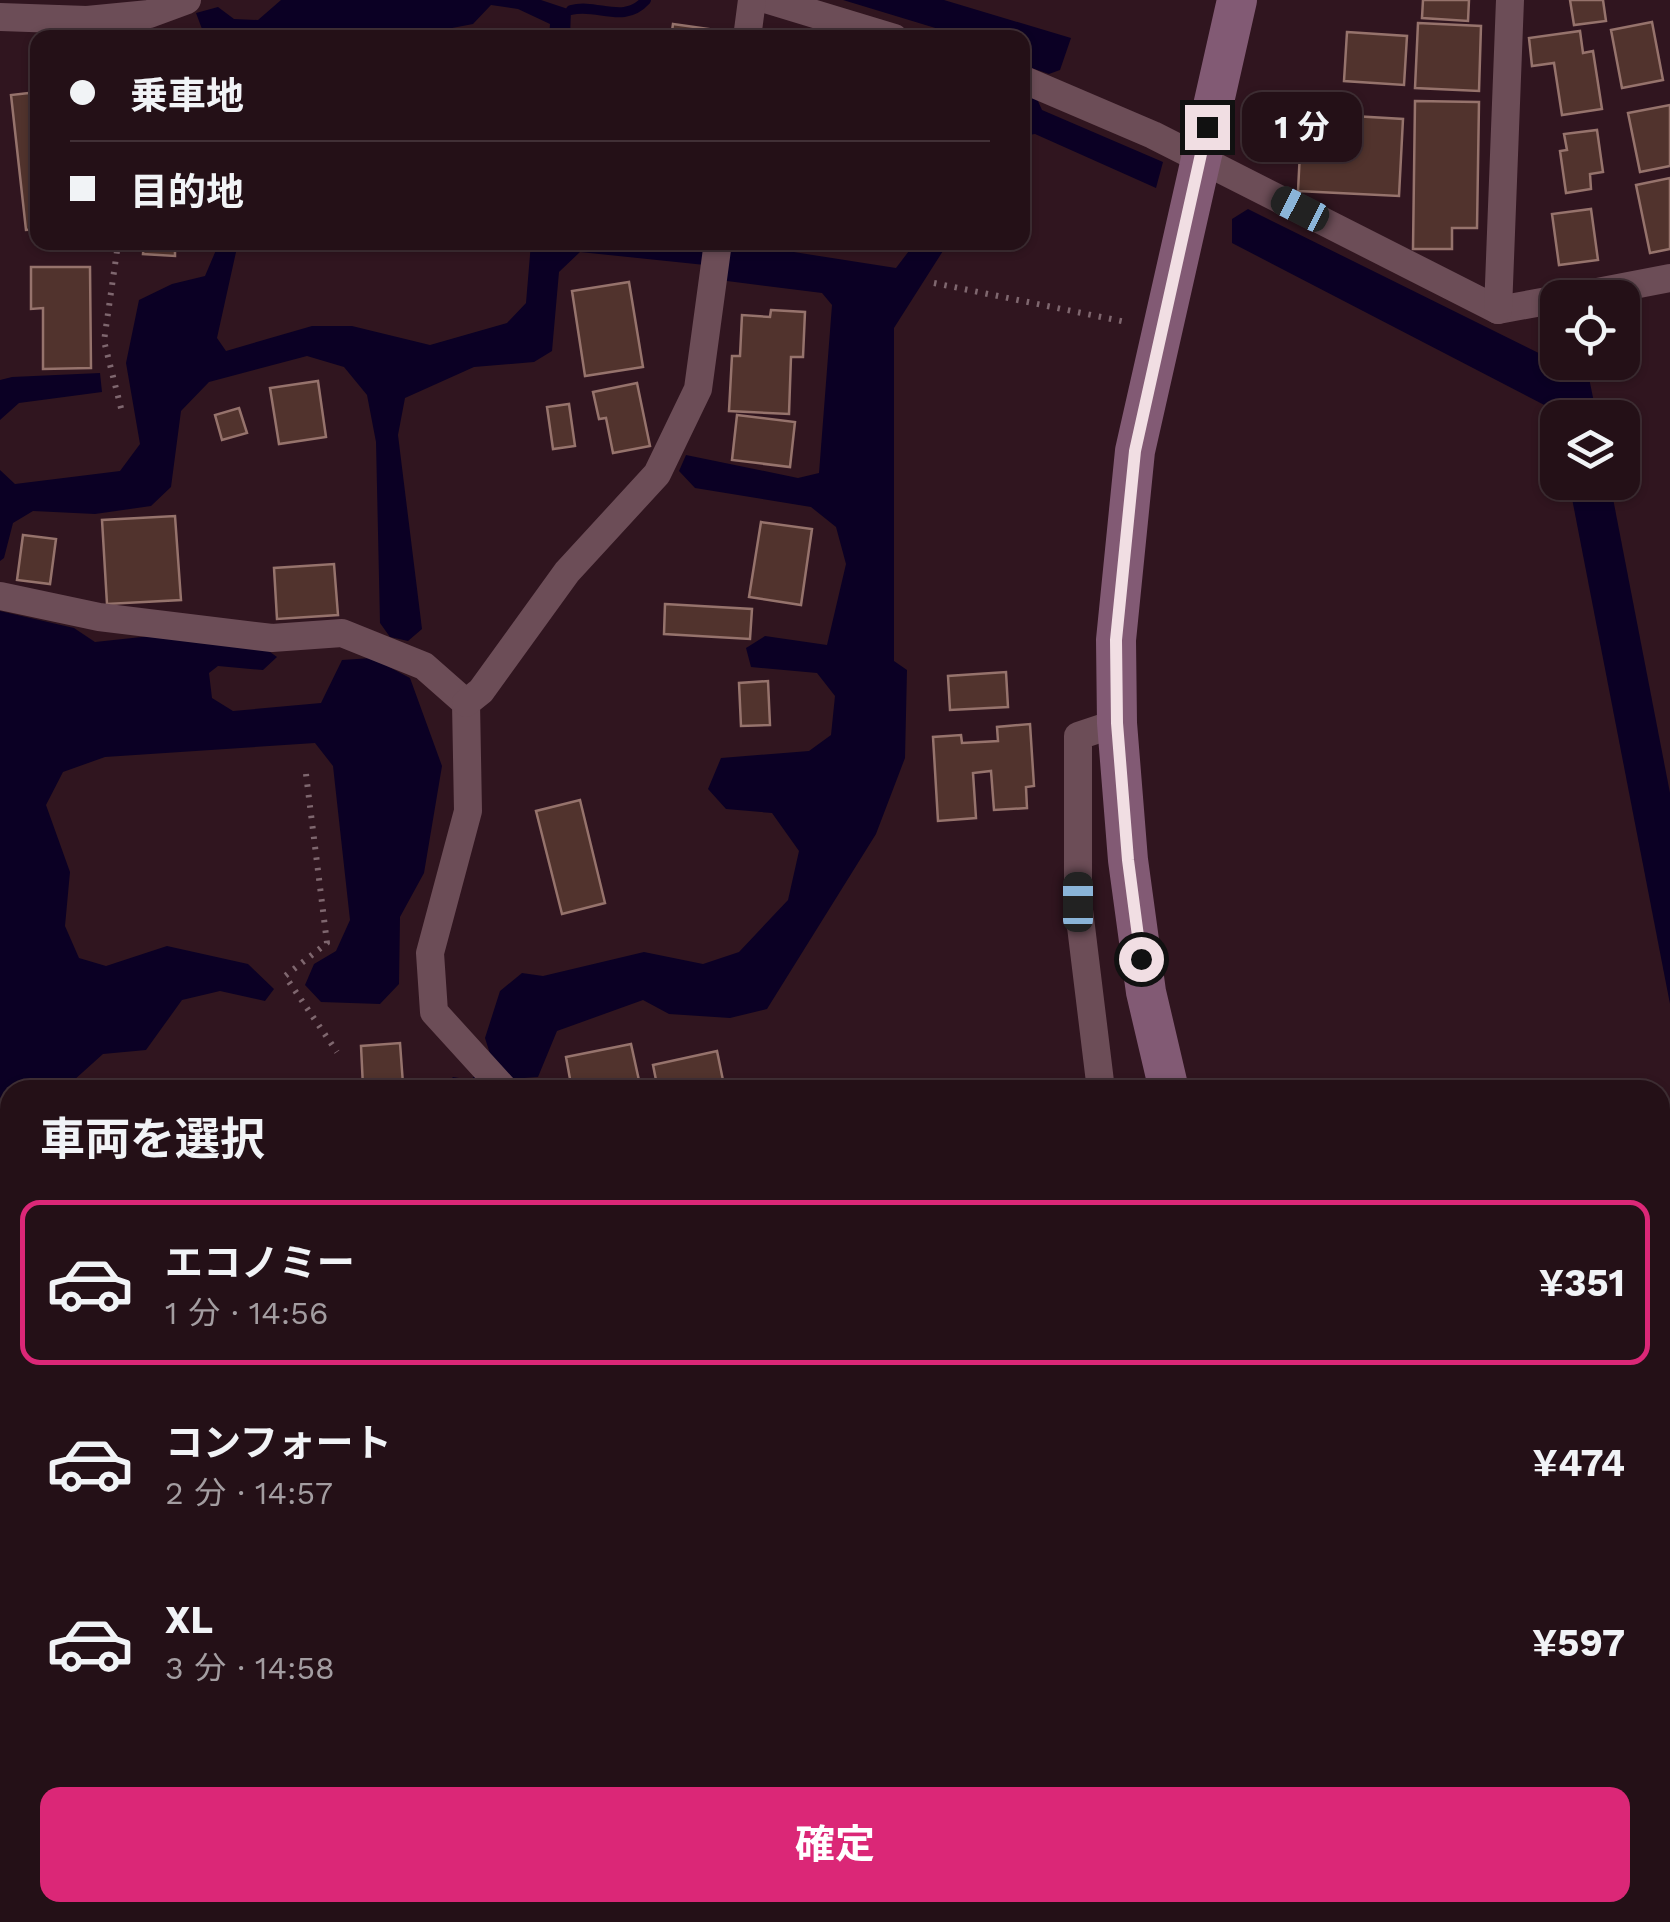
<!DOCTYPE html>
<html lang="ja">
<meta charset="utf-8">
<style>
body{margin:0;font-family:"Work Sans","Noto Sans JP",sans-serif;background:#301e24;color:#f1f3f6;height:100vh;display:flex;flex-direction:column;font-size:38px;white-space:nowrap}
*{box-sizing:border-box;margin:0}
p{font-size:32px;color:#a39da1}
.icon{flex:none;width:55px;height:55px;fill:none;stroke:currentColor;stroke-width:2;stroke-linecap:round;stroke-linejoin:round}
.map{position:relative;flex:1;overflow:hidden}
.sheet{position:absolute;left:0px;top:1080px;width:1670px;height:842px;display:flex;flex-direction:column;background:#241017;border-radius:30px 30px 0 0;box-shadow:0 2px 8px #0004,0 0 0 2px #413036}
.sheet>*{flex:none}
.banner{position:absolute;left:30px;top:30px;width:1000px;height:220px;border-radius:20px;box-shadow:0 2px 8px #0004,0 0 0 2px #413036;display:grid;align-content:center;height:220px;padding:0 40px;background:#241017}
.tools{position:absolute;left:1540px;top:280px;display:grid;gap:20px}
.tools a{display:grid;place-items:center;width:100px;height:100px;border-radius:20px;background:#241017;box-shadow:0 2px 8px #0004,0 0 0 2px #413036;font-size:50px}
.end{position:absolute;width:45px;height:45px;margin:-22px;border:12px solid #f1dee3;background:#111;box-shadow:0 0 0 5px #111}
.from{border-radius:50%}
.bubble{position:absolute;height:70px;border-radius:20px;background:#241017;box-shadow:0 2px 8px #0004,0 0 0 2px #413036;font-size:32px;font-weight:700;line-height:70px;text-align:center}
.car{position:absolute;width:30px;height:60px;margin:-30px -15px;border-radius:12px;box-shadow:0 0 8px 2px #0007;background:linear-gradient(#222 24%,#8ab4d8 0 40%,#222 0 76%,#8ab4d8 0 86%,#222 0)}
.banner b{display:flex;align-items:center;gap:35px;height:95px;font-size:38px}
.banner b+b{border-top:2px solid #413036}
.banner i{width:25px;height:25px;background:#f1f3f6}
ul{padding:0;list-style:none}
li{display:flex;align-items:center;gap:30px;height:165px;margin:0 20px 15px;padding:0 20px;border:5px solid transparent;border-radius:20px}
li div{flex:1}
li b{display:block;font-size:38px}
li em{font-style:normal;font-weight:700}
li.on{border-color:#db2777}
li>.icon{width:90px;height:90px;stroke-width:1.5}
h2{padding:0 40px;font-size:45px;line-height:120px}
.cta{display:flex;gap:20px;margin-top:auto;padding:20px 40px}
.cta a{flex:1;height:115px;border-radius:20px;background:#db2777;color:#fff;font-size:40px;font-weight:700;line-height:115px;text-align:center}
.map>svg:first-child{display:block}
</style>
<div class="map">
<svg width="1670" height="1922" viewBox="0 0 1670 1922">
<rect width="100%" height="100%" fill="#30151f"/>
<polygon fill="#3e1d29" points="1670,1635 1670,1922 1403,1922 1402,1913 1660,1912 1660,1638"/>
<polygon fill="#4f2f0c" points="10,1900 10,1912 174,1913 142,1922 0,1922 0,1903"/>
<g fill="#0b0024">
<polygon points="281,0 541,0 571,10 570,37 549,37 550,24 518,9 491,5 473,24 405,37 205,37 196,13 218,7 234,19 258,20"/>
<polygon points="843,0 944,0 1071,38 1060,70 1049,74 1023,65 1022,38 965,37"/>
<polygon points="1023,94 1037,99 1042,110 1163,162 1156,188 1035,134 1023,136"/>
<polygon points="1248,209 1589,378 1597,417 1558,418 1557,426 1554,410 1232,243 1232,219"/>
<polygon points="219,243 238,243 217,338 226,351 312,326 352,326 430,345 507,323 526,303 531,243 736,243 896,268 915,243 948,243 894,328 894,661 907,670 905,758 876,834 767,1009 730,1018 669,1014 643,1000 557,1031 538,1077 510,1079 497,1090 441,1090 453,1077 471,1080 491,1057 485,1038 500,991 522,973 543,976 644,952 703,964 739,952 788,900 799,851 772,813 726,809 708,789 721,758 809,751 831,735 835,696 817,673 751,667 746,648 765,636 827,645 846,564 836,527 811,507 695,488 679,471 686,455 798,478 819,473 832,305 822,293 727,281 705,265 580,252 559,272 552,351 534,362 474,367 405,398 398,435 422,629 408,641 390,637 380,623 376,442 367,395 344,367 307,356 209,382 181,411 171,487 151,506 95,514 33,511 13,523 4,558 0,561 0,470 15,484 120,471 140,444 126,363 139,300 172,284 205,276"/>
<polygon points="100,373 102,392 19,403 0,420 0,380 12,377"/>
<polygon points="1569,483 1610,483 1670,793 1670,1004"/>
<polygon points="0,611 74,628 95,642 151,636 266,649 277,657 263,670 218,666 209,673 212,698 233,711 321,703 342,660 372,658 410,678 442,766 424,873 400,917 399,984 380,1004 321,1002 305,985 314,964 336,951 350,920 333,766 315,743 105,757 63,772 46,805 70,872 65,926 79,958 106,966 167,946 248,964 274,989 265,1001 220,991 182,1000 146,1050 103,1054 63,1090 10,1090 10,1108 0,1102"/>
<polygon points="1670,1347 1670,1530 1660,1533 1660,1350"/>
<polygon points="10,1793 10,1900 0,1903 0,1796"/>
</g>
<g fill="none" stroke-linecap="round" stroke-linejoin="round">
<path stroke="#0b0024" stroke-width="10" d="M571,10C598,3 623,25 646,0"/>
</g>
<g fill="#51332d" stroke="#96736c" stroke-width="2.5">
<polygon points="1423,0 1469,0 1468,21 1422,18"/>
<polygon points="1570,0 1603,0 1606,21 1574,25"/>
<polygon points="1652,22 1663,80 1622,88 1611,30"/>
<polygon points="1418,23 1481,26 1479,91 1415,88"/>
<polygon points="673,24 716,30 715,38 671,38"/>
<polygon points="1580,31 1583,53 1593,51 1602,109 1562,115 1554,63 1532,66 1529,38"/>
<polygon points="1347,32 1407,36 1404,85 1344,81"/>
<polygon points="38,92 38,229 26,230 11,95"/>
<polygon points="1415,101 1479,102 1477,228 1452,228 1452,249 1413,249"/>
<polygon points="1670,105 1670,166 1640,172 1628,113"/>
<polygon points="1302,113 1403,119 1399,196 1298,191"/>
<polygon points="1597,130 1603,172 1590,174 1591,189 1566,193 1560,151 1567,150 1564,134"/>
<polygon points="1670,178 1670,249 1650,253 1636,185"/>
<polygon points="1591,209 1598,260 1559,265 1552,214"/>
<polygon points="144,242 175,242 175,256 143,254"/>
<polygon points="31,267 90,267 91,368 43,369 43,308 31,309"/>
<polygon points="629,282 643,367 585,376 572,291"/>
<polygon points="771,310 805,312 803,357 791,357 789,414 729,411 732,356 740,356 742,315 770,317"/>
<polygon points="318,381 326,437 279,444 270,388"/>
<polygon points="637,383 650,446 613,453 606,418 599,419 593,392"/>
<polygon points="569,404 575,446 553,449 547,407"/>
<polygon points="239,408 247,433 222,440 215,415"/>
<polygon points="737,415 795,422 790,467 732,460"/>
<polygon points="175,516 181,600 107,604 102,520"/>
<polygon points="761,522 812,529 801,605 749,597"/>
<polygon points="23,535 56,539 50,584 17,580"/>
<polygon points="334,564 338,615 277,619 274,568"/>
<polygon points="665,604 752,609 750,639 664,634"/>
<polygon points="1006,672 1008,707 950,710 948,676"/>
<polygon points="768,681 770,725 741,726 739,683"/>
<polygon points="1030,724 1034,786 1026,787 1027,808 994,810 991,771 973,773 976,818 938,821 933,737 961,735 962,743 998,741 997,727"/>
<polygon points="580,800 605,903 562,914 536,811"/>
<polygon points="400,1043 403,1084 363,1087 361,1046"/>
<polygon points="631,1044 640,1085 616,1090 572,1090 566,1057"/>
<polygon points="717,1051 725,1090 658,1090 653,1065"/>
<polygon points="664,1912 707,1912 677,1922 667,1922"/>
<polygon points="968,1912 1023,1912 1025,1922 970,1922"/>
<polygon points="1105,1912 1149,1912 1151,1922 1107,1922"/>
<polygon points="1209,1912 1256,1912 1258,1922 1211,1922"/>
</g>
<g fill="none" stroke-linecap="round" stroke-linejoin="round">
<g stroke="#7f676f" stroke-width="6" stroke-dasharray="2.5 8" stroke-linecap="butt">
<polyline points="112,242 117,251 104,341 123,416"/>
<polyline points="934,283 1126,322"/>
<polyline points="306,774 327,943 285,976 337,1052"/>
<polyline points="1660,1239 1670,1237"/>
<polyline points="0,1657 10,1654"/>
</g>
<g stroke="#6c4d57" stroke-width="28">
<polyline points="769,0 894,38"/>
<polyline points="0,17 87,20 149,14 187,0"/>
<polyline points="747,38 752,0"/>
<polyline points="1022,79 1153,135 1498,310 1558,299"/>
<polyline points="1566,298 1670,278"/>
<polyline points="1498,310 1510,0"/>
<polyline points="0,596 99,617 272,638 342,633 424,666 466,703 468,811 430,953 434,1012 505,1090"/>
<polyline points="466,703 481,691 567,572 657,474 698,389 718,242"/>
<polyline points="1101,1090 1078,902 1078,736 1117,723"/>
<polyline points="1660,1597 1670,1595"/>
<polyline points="1660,1641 1670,1640"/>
<polyline points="1284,1912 1286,1922"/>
<polyline points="281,1922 312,1912"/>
<polyline points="339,1922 352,1912"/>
</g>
<g stroke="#825a74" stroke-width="40">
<polyline points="1169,1090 1146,992 1128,860 1117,723 1116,640 1135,451 1237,0"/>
<polyline points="1359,1912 1361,1922"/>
</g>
</g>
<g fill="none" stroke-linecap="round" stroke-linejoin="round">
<polyline stroke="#f1dee3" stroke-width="12" points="1141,959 1128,860 1117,723 1116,640 1135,451 1207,127"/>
</g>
</svg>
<div class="tools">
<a><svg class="icon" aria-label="locate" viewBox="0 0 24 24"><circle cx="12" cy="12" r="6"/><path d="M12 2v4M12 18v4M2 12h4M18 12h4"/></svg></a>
<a><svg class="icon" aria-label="layers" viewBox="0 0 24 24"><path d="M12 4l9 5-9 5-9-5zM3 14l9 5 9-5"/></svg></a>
</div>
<i class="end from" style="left:1141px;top:959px"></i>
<i class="end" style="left:1207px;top:127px"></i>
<div class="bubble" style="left:1242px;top:92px;width:120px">1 分</div>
<i class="car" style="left:1300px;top:209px;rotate:297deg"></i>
<i class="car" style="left:1078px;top:902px;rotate:0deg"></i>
<div class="banner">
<b><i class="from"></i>乗車地</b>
<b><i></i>目的地</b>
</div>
<section class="sheet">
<h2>車両を選択</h2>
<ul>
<li class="on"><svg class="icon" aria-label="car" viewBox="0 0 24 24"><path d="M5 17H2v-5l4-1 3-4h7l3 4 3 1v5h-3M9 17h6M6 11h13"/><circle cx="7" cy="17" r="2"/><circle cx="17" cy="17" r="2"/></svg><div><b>エコノミー</b><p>1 分 · 14:56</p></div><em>¥351</em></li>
<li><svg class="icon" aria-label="car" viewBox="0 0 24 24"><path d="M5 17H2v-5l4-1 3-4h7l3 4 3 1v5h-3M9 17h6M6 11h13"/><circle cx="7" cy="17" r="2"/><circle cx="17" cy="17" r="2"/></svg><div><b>コンフォート</b><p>2 分 · 14:57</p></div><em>¥474</em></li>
<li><svg class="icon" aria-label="car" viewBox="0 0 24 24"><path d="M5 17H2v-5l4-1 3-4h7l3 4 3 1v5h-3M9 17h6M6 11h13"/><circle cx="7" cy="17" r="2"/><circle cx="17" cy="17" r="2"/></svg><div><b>XL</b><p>3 分 · 14:58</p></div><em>¥597</em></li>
</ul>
<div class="cta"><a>確定</a></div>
</section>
</div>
